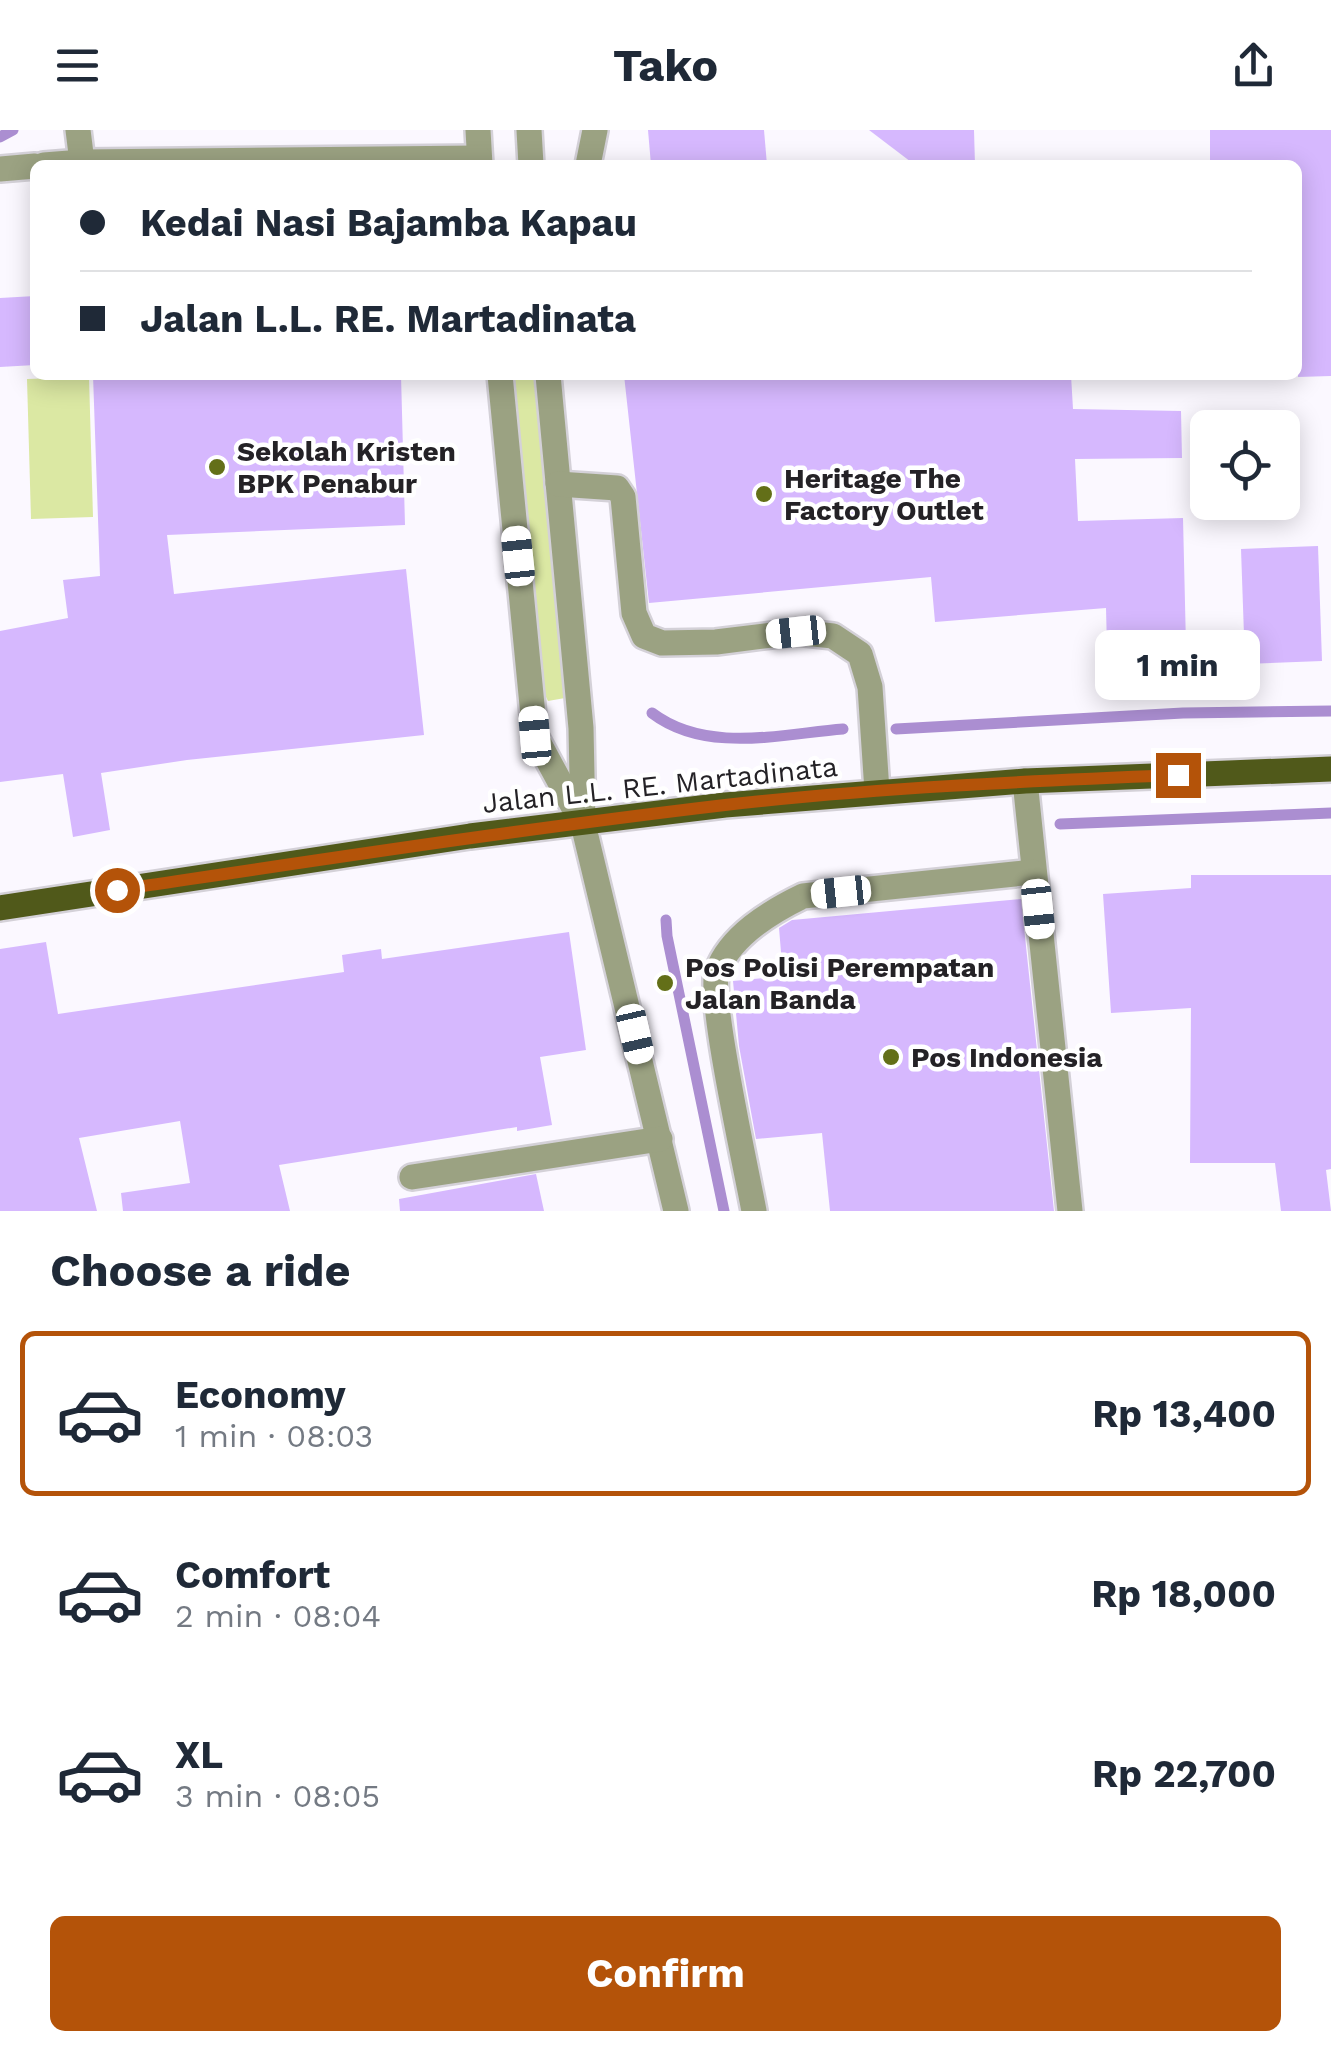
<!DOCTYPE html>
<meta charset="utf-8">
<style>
body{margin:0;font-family:"Work Sans",sans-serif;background:#f6f6f7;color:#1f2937;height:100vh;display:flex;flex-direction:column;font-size:38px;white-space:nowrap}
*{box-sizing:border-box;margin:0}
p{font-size:32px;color:#747a83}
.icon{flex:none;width:55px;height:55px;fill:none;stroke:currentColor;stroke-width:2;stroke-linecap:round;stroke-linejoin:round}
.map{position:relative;height:1081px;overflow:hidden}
.drawer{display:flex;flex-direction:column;background:#fff;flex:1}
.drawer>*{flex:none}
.top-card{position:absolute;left:30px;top:30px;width:1272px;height:220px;border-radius:15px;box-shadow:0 5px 25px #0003;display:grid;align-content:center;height:220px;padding:0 50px;background:#fff}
.tools{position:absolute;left:1190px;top:280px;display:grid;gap:20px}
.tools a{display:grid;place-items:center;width:110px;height:110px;border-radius:15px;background:#fff;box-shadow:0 5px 25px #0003;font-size:50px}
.end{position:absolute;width:45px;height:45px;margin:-22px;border:12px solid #b45309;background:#fff;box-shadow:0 0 0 5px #fff}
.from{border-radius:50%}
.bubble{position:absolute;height:70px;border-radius:15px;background:#fff;box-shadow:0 5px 25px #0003;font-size:32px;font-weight:700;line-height:70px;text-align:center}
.car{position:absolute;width:30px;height:60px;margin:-30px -15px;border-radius:12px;box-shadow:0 0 8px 2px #0007;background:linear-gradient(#fff 24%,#345 0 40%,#fff 0 76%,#345 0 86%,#fff 0)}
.top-card b{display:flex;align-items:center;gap:35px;height:95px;font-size:38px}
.top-card b+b{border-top:2px solid #e0e1e3}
.top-card i{width:25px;height:25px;background:#1f2937}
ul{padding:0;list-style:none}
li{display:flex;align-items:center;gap:30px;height:165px;margin:0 20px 15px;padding:0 30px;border:5px solid transparent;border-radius:15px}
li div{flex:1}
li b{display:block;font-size:38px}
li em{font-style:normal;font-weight:700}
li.current{border-color:#b45309}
li>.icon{width:90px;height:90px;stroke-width:1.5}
h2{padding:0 50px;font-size:45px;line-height:120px}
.cta{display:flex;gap:20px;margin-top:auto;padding:20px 50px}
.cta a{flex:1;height:115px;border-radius:15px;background:#b45309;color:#fff;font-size:40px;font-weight:700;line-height:115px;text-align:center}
header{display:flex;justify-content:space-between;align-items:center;height:130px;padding:0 50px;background:#fff;font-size:45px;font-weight:700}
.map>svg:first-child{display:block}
</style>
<header><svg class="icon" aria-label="menu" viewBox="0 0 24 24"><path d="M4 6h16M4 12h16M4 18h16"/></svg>Tako<svg class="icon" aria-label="share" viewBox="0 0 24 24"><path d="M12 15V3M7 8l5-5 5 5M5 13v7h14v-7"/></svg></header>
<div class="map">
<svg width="1331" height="1081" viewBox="0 0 1331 1081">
<rect width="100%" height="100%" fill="#fbf8ff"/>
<g fill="#dbe8a3">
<polygon points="508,245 537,245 567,545 565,568 548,571 539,553"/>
<polygon points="89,247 93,387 31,389 27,249"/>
</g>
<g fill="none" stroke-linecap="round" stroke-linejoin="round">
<g stroke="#ab8ed1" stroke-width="11">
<polyline points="0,7 13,0"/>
<path d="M652,583C706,624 781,604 843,599"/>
<polyline points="896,599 1183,583 1331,581"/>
<polyline points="1060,694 1331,683"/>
<polyline points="666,790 667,806 724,1081"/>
</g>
</g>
<g fill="#d6b8fe">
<polygon points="648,0 764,0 767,35 651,35"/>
<polygon points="869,0 974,0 975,35 915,35"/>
<polygon points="1210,0 1331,0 1331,246 1298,247 1298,35 1210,35"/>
<polygon points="35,166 35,235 0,237 0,168"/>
<polygon points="93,245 401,245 405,395 167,405 174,464 406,439 424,605 187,630 101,643 110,700 73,707 63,644 0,652 0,501 68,488 63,450 100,446"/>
<polygon points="624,245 1071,245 1073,279 1181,281 1182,328 1075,329 1078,391 1183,388 1186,516 1107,518 1106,478 935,492 931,447 649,473"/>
<polygon points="1318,416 1322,531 1245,534 1241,419"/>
<polygon points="1191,745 1331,745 1331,1039 1326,1040 1331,1081 1281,1081 1275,1033 1190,1033 1191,878 1111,883 1103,764 1191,758"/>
<polygon points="1021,769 1054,1081 830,1081 822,1003 756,1009 739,916 733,851 783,846 779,798 792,790"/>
<polygon points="569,802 586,920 540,927 552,995 517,1001 517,997 279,1035 290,1081 123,1081 121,1063 190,1053 180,991 79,1008 97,1081 0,1081 0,819 46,812 58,884 344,842 342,825 381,819 382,829"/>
<polygon points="536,1044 544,1081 400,1081 399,1069"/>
</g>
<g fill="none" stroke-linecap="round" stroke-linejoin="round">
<defs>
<g id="minor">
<polyline points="78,0 82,32"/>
<polyline points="478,0 480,35"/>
<polyline points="529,0 531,35"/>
<polyline points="44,35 82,32 479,28"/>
<polyline points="588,35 595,0"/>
<polyline points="0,39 35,36"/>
<polyline points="500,245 535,606 580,689"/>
<polyline points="548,245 581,598 583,694 676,1081"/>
<polyline points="558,354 617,358 623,367 634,483 644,506 662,513 716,512 796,502 833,506 860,524 870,557 877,661"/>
<polyline points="1025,651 1070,1081"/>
<polyline points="412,1047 660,1009"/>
<path d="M754,1081C747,1042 708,868 717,842C730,806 770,782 803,766L1033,742"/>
</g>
<polyline id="major" points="0,778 470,706 725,675 1025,651 1331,639"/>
</defs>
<use href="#minor" stroke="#d4d1d8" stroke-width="30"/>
<use href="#major" stroke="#d4d1d8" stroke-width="30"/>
<use href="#minor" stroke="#9ba282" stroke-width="25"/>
<use href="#major" stroke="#50591a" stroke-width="25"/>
</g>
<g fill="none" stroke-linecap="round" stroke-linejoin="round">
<path stroke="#b45309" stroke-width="12" d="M117,760C319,730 521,699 725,675C875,658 1027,651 1178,645"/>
</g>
<g fill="#636f18" stroke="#fff" stroke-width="4">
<circle cx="217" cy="337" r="10"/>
<circle cx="764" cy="364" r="10"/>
<circle cx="665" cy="853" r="10"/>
<circle cx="891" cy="927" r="10"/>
</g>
<g text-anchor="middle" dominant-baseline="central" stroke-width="9" stroke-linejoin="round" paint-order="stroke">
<g font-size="28" font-weight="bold" fill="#242226" stroke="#fff" text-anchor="start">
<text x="237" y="321">Sekolah Kristen<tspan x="237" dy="32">BPK Penabur</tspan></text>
<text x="784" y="348">Heritage The<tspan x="784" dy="32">Factory Outlet</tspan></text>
<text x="685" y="837">Pos Polisi Perempatan<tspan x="685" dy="32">Jalan Banda</tspan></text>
<text x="911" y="927">Pos Indonesia</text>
</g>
<g font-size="28" fill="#242226" stroke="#fff">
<text transform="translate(660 655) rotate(-6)">Jalan L.L. RE. Martadinata</text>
</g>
</g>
</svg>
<div class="tools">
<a><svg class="icon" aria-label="locate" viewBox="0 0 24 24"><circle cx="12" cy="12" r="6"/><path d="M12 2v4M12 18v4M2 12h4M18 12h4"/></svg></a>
</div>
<i class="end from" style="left:117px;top:760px"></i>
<i class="end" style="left:1178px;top:645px"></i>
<div class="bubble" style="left:1095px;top:500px;width:165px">1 min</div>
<i class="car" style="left:518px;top:426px;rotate:354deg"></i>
<i class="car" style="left:796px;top:502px;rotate:264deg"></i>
<i class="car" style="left:535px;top:606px;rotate:355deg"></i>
<i class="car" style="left:841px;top:762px;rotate:264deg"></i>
<i class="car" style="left:1038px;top:779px;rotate:174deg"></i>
<i class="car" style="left:635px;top:904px;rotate:167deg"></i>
<div class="top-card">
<b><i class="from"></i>Kedai Nasi Bajamba Kapau</b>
<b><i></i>Jalan L.L. RE. Martadinata</b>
</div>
</div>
<section class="drawer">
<h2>Choose a ride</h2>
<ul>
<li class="current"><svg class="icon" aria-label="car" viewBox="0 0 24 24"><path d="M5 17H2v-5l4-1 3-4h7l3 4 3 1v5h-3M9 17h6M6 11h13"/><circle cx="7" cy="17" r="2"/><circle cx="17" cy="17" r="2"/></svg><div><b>Economy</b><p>1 min · 08:03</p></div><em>Rp 13,400</em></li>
<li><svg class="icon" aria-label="car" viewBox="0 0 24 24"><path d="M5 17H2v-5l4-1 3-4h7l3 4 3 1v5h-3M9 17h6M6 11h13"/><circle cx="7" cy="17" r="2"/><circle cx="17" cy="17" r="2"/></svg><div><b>Comfort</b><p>2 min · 08:04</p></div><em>Rp 18,000</em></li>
<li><svg class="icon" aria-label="car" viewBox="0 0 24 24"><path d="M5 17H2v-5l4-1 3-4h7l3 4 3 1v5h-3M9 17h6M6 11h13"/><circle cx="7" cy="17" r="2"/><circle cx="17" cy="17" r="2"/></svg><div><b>XL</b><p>3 min · 08:05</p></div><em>Rp 22,700</em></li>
</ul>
<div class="cta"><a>Confirm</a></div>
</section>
